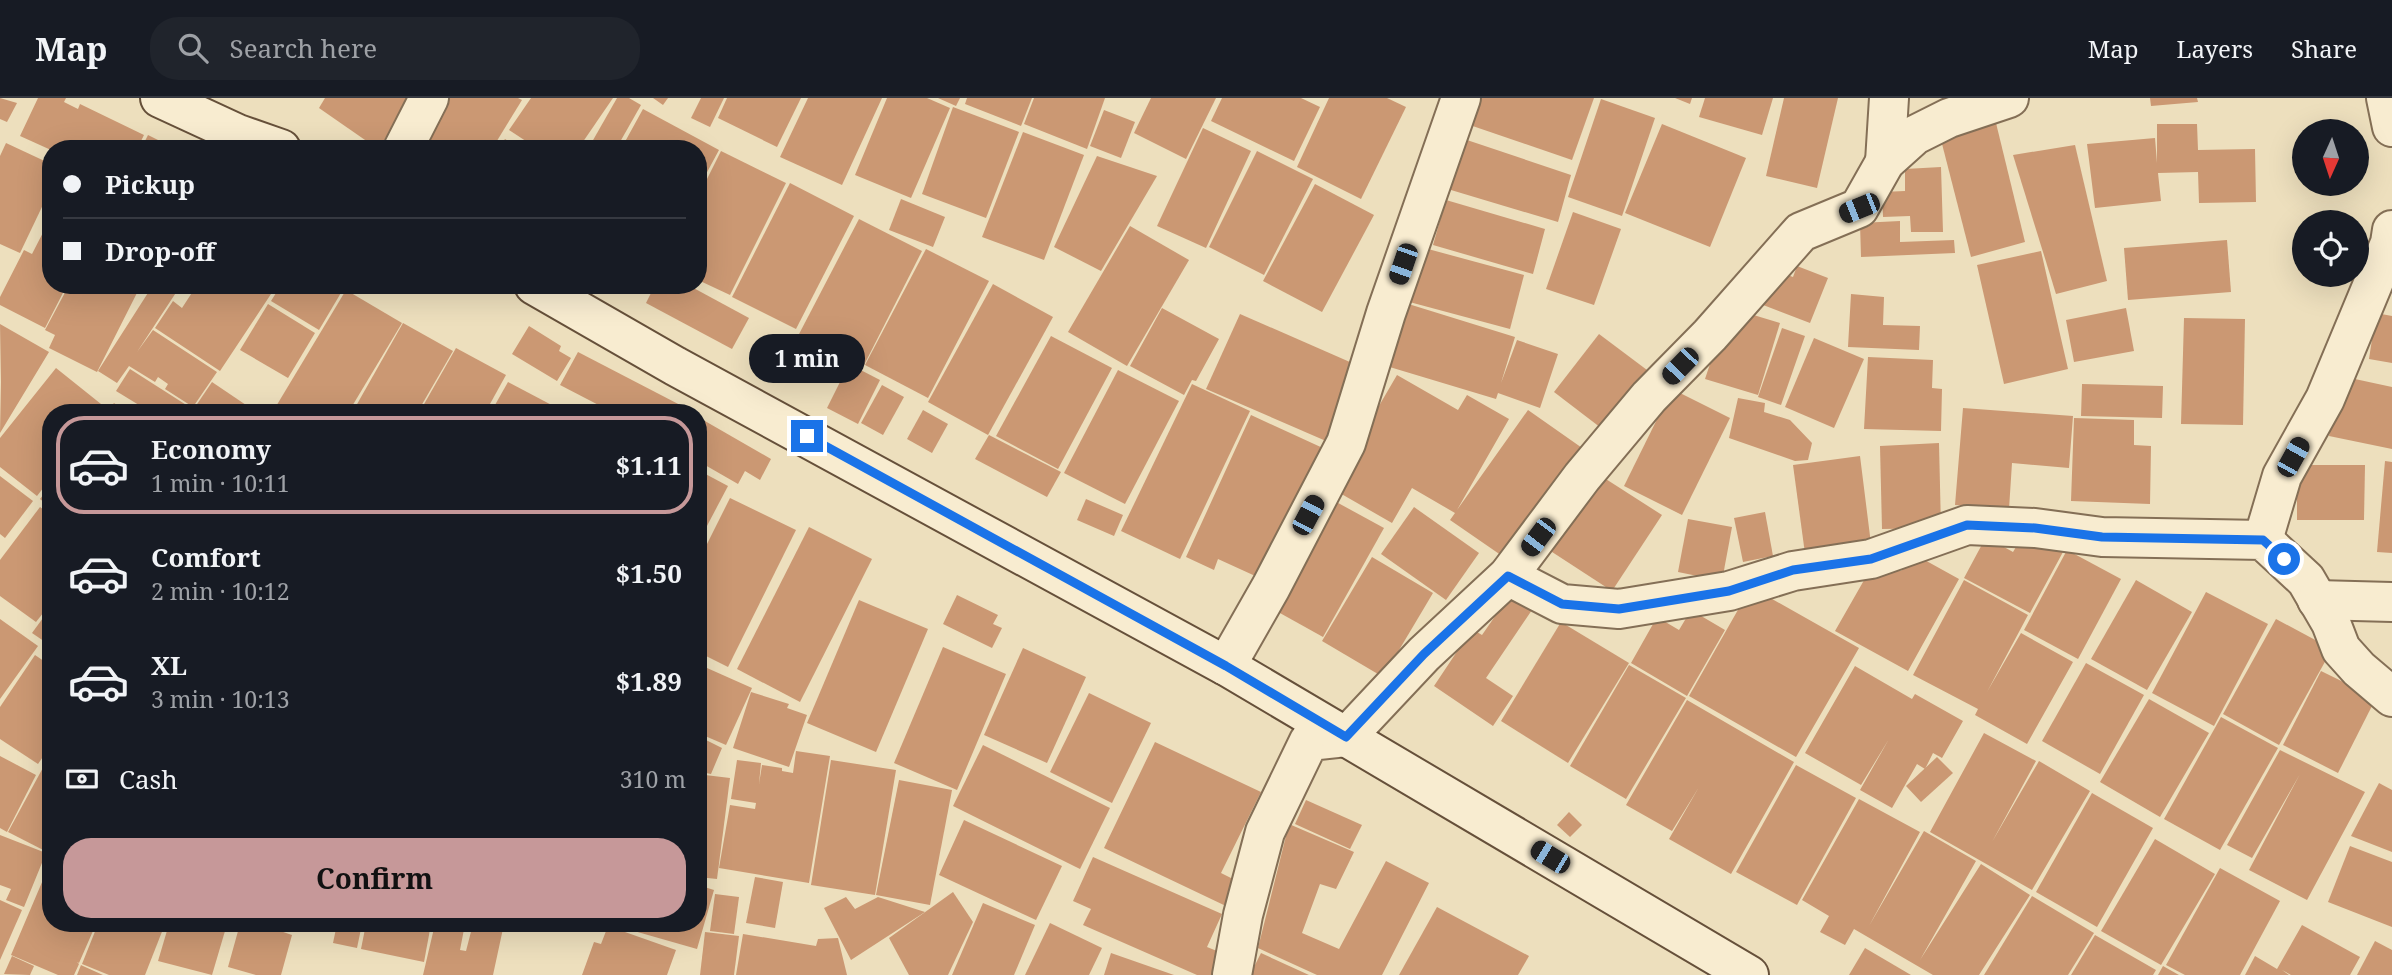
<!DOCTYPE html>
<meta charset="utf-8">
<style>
body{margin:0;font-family:"Noto Serif",serif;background:#20242c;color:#f1f3f6;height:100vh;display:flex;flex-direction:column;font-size:26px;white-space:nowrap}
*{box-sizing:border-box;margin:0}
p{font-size:23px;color:#9ea1a6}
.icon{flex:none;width:38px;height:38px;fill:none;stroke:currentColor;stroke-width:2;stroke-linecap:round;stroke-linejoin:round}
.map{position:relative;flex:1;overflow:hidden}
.drawer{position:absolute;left:42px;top:306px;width:665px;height:528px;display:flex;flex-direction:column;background:#171b24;border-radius:28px;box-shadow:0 7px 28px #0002}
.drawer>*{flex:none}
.hud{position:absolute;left:42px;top:42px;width:665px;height:154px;border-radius:28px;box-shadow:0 7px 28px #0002;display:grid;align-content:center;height:154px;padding:0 21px;background:#171b24}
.needle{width:46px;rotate:183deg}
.buttons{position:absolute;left:2292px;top:21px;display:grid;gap:14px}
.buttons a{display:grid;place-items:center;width:77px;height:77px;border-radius:50%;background:#171b24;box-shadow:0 7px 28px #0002;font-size:35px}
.end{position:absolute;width:32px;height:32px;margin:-16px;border:9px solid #1a73e8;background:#fff;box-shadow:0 0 0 4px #fff}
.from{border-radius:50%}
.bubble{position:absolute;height:49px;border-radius:24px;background:#171b24;box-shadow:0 7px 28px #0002;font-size:23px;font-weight:700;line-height:49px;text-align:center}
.car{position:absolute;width:21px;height:42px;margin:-21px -10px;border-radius:9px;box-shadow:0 0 5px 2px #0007;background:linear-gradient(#222 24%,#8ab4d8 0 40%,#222 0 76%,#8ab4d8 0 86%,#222 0)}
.hud b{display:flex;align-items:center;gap:24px;height:66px;font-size:26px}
.hud b+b{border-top:2px solid #363941}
.hud i{width:18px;height:18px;background:#f1f3f6}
ul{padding:12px 0 0;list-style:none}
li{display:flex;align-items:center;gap:21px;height:98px;margin:0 14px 10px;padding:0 7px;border:4px solid transparent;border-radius:28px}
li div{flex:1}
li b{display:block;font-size:26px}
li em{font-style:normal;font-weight:700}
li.active{border-color:#c69899}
li>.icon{width:63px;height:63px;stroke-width:1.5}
.pay{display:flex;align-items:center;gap:18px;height:77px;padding:0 21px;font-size:26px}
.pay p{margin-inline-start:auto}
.button{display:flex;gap:14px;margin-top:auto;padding:14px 21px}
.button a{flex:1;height:80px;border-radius:28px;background:#c69899;color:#111;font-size:28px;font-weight:700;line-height:80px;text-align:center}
header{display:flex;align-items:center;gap:42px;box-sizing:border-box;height:98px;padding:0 35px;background:#171b24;border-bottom:2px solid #363941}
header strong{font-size:33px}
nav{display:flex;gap:38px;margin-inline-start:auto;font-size:24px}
.search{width:490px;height:63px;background:#20242c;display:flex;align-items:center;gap:18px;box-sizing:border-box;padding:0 24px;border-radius:28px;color:#9ea1a6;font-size:26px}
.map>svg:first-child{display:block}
</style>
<header>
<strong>Map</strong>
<div class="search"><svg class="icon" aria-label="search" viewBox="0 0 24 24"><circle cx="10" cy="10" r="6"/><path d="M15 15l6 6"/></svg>Search here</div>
<nav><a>Map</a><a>Layers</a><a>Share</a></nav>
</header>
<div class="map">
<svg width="2392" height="877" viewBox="0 0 2392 877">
<rect width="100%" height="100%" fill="#eddfbd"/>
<g fill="#cb9873">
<polygon points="0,0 17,5 7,24 0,21"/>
<polygon points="38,0 66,0 64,4 78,11 80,6 144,37 137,51 51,52 20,38"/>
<polygon points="325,0 413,0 378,51 319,10"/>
<polygon points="442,0 518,0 522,2 492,51 410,51"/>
<polygon points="531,0 613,0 578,51 538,51 509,32"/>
<polygon points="617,0 629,0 641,7 616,51 588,51"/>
<polygon points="653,0 668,0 663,7"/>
<polygon points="701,0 724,0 710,29 691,20"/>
<polygon points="727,0 801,0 777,49 718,20"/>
<polygon points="808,0 882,0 842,87 780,59"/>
<polygon points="887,0 927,0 950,10 911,100 855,77"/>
<polygon points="938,0 960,0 956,8"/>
<polygon points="967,0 1032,0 1021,28 965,6"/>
<polygon points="1034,0 1105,0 1087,51 1024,26"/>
<polygon points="1151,0 1216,0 1186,61 1134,35"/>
<polygon points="1222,0 1301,0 1320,9 1294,63 1211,23"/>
<polygon points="1329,0 1387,0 1406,9 1361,101 1297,69"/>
<polygon points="1466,0 1594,0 1572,62 1458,23"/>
<polygon points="1675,0 1692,0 1690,6"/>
<polygon points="1705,0 1773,0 1762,37 1699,19"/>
<polygon points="1784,0 1838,0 1817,90 1766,78"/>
<polygon points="2150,0 2197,0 2198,4 2151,8"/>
<polygon points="1601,1 1655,20 1622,118 1568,99"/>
<polygon points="953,9 1019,34 986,120 922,96"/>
<polygon points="643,11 719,52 698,91 698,51 621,51"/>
<polygon points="1104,12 1135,24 1121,60 1090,48"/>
<polygon points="1996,25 2025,144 1971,159 1940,38"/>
<polygon points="1662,26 1746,60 1710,149 1625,115"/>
<polygon points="2157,26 2197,26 2198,52 2255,51 2256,104 2199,105 2198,74 2158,75 2161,103 2095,110 2087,46 2155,40 2157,65"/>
<polygon points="1203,30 1251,53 1206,150 1157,128"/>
<polygon points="1023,34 1084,57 1044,162 982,139"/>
<polygon points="148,37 176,51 141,51"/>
<polygon points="1458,39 1571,77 1558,124 1441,89"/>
<polygon points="505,41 521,51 498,51"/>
<polygon points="6,45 51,66 51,90 20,155 0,146 0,58"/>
<polygon points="2075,47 2107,183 2056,196 2013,57"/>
<polygon points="721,53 786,85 730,197 698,182 698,99"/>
<polygon points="1257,53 1313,81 1264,177 1209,149"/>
<polygon points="1097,58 1157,78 1101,173 1054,149"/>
<polygon points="1941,69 1943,134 1911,134 1910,118 1883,119 1882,94 1905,93 1905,71"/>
<polygon points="790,85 854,118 796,231 732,199"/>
<polygon points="1315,86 1374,117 1322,214 1263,183"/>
<polygon points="901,101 945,119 933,149 889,132"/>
<polygon points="1446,102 1545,131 1533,176 1433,147"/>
<polygon points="1573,114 1621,131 1594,207 1546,191"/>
<polygon points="51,119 51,187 67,187 45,230 0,207 0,199 24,152 32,156"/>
<polygon points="859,121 922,153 862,271 798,238"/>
<polygon points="1900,123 1900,144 1954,142 1955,155 1861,159 1860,125"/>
<polygon points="1130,128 1189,162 1127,268 1068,234"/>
<polygon points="2227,142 2231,194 2128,202 2124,150"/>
<polygon points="1417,148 1524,177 1510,231 1402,202"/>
<polygon points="926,151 989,183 928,300 865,267"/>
<polygon points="2041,153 2068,271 2004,286 1977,167"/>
<polygon points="1797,168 1828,180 1810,225 1758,205 1771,171 1793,179"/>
<polygon points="993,186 1053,219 988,337 928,304"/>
<polygon points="69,187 141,187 97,274 49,250 55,237 45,232"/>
<polygon points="153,187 181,187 137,254 153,232 217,274 193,309 165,291 168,286 158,279 155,284 129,268 117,285 98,273"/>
<polygon points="197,187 258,187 271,196 220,273 155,230 173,203 182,210"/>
<polygon points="281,187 343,187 345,188 319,232 271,203"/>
<polygon points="655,187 688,187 749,220 732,251 646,205"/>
<polygon points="346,192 402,225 348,315 272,315"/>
<polygon points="1851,196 1884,199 1883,227 1920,228 1919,252 1848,249"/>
<polygon points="1402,204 1515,239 1501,285 1517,242 1558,256 1540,310 1498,295 1496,301 1383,267"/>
<polygon points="268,206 315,235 288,280 240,252"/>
<polygon points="1162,210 1219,241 1196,283 1192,282 1184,297 1130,268"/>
<polygon points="2126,210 2134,253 2074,264 2066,222"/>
<polygon points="1737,212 1780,225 1758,297 1705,281 1718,242"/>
<polygon points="2376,215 2392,218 2392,265 2369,261"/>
<polygon points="1240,216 1359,268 1326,343 1206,291"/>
<polygon points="2184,220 2245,221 2243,327 2181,326"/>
<polygon points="403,225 453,253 417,315 352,315"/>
<polygon points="0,226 49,254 0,335 1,284"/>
<polygon points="529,228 561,248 559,253 571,260 557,283 512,256"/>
<polygon points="1782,230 1805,238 1781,307 1758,299"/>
<polygon points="1599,236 1651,275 1605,333 1554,294"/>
<polygon points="1051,238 1112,270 1058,371 996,338"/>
<polygon points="1814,240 1864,261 1834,330 1785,309"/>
<polygon points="456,250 506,277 485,315 419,315"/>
<polygon points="578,254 684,309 681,315 614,315 560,287"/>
<polygon points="1868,259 1933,262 1932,290 1942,291 1941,333 1864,331"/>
<polygon points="849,266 880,282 858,326 827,310"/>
<polygon points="56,270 106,310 102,315 51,315 51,380 37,398 0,369 0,340"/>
<polygon points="130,271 191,310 187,315 152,315 116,293"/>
<polygon points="1118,272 1179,303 1125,406 1064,375"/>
<polygon points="1397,277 1458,312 1467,297 1509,321 1457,412 1528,312 1585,352 1508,462 1450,422 1455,415 1412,390 1392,425 1331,390"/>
<polygon points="2341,278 2392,289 2392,351 2329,338"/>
<polygon points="212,284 258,315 191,315"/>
<polygon points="508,284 563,313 562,315 491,314"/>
<polygon points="1192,286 1250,313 1180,461 1121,433"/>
<polygon points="2082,286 2163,288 2162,320 2081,318"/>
<polygon points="882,287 904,299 883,337 861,325"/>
<polygon points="1672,291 1730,320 1682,417 1624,388"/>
<polygon points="1738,300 1765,305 1764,314 1790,322 1812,345 1808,362 1795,363 1729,340"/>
<polygon points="114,305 127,315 106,315"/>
<polygon points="1963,310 2073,318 2069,370 2012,365 2009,411 1955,407"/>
<polygon points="923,312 948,326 932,355 907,341"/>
<polygon points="1251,317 1325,351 1264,482 1218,461 1214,472 1186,459"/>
<polygon points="698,319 771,361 760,382 745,373 738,386 698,363"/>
<polygon points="2074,320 2134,322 2134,347 2151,348 2150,406 2071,403"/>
<polygon points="989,337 1061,374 1047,399 975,361"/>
<polygon points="1939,345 1941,430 1882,431 1880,348"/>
<polygon points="1860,358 1872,454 1806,463 1793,367"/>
<polygon points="2385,363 2392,364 2392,455 2377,454"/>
<polygon points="2297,367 2365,367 2364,422 2297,422"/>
<polygon points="698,372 728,388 698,445"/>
<polygon points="1598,376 1662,417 1612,493 1549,452"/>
<polygon points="0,378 33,403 5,440 0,436"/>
<polygon points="51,387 51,410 40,401"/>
<polygon points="730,400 796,432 728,569 698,554 698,464"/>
<polygon points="1329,400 1384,430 1323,539 1269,509"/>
<polygon points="1086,401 1123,417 1114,438 1077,422"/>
<polygon points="40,409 51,417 51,505 36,524 0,498 0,462"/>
<polygon points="1414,409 1479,455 1446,502 1381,456"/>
<polygon points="1765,414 1773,458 1743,464 1734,420"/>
<polygon points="1688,421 1732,429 1722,483 1678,474"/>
<polygon points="809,429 872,461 800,604 737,571"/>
<polygon points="2025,434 2063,454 2030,515 1964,480 1986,439 2013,454"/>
<polygon points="2067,452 2121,481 2078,561 2024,532"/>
<polygon points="1912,455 1959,481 1908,573 1835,533 1867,477 1874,481 1884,463 1901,473"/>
<polygon points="1372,459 1433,495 1383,579 1322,543"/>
<polygon points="1964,482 2028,517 1987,594 2021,535 2073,564 2027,646 1975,617 1978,611 1913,577"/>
<polygon points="2136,482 2192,514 2147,592 2091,561"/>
<polygon points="1514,491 1536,506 1486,580 1513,598 1493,628 1434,588 1472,531 1482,537"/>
<polygon points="1758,493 1859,550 1796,659 1689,598 1743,503 1749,507"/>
<polygon points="2206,494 2268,526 2214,628 2152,595"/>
<polygon points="957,497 998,517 993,526 1002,530 992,550 943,526"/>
<polygon points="859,502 928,531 876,654 807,625"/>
<polygon points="51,509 51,548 32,535"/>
<polygon points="1691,512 1725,532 1687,598 1631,565 1657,519 1679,532"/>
<polygon points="0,521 38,548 0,601"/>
<polygon points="2276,521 2332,551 2279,647 2223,616"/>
<polygon points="1561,524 1629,565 1568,665 1501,623"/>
<polygon points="943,549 1006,576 957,692 894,665"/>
<polygon points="1023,550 1086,579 1047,665 984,637"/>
<polygon points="35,557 51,568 51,647 38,666 0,641 0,609"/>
<polygon points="2086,565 2144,597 2100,676 2042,643"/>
<polygon points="698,566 752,590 726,647 698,635"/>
<polygon points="1629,567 1686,600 1626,701 1570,668"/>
<polygon points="1855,568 1912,601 1915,596 1963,623 1942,660 1933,655 1925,671 1917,666 1892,710 1860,692 1889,641 1861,687 1805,655"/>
<polygon points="2321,573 2376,600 2338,675 2283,647"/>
<polygon points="751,594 789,606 787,610 807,617 789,669 733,650"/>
<polygon points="1089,595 1151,625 1112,705 1050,674"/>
<polygon points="2149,601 2209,635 2160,719 2100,684"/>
<polygon points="1687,602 1794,664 1731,776 1669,741 1699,689 1672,733 1626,707"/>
<polygon points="2221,619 2278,650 2220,752 2164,721"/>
<polygon points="1984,635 2036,663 1992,744 2039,663 2090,693 2032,792 1930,734"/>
<polygon points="698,638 722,650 711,676 701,674 700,680"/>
<polygon points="1155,644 1261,694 1221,775 1239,784 1228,809 1104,750"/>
<polygon points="983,647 1110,710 1080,771 953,708"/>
<polygon points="2280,652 2365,694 2307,802 2249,772 2300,676 2252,760 2227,747"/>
<polygon points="796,653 830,658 809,785 719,770 730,707 755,711 756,705 731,701 737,662 761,665 759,686 762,667 782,670 782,673 793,675"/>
<polygon points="51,655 51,756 8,734"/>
<polygon points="0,658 36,677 7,734 0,730"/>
<polygon points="1937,659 1953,675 1921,704 1906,688"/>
<polygon points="831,662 896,672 875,797 811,787"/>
<polygon points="1796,667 1856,700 1797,807 1736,774"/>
<polygon points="705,677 730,680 717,781 698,779 698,724"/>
<polygon points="899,682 952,692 930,807 876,797"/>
<polygon points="2379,685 2392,692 2392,754 2351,738"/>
<polygon points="2092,695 2153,730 2097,829 2036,794"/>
<polygon points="1859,701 1920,734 1869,828 1924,733 1976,763 1920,862 1981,766 2030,797 1979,877 1933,877 1854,831 1845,847 1820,834 1829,818 1802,802"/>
<polygon points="1306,702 1362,727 1350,751 1295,726"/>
<polygon points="1569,714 1582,727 1570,739 1557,727"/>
<polygon points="964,722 1062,768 1036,822 939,777"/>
<polygon points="1289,726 1354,754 1336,791 1320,786 1302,835 1339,851 1386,763 1429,785 1382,877 1317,877 1258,850"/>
<polygon points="0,737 46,755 24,809 6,802 11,791 0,787"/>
<polygon points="2155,741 2215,776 2161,867 2101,833"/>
<polygon points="2350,748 2392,764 2392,829 2328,804"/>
<polygon points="1093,759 1222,816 1207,849 1222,855 1213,877 1197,877 1083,827 1091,811 1073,803"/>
<polygon points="51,763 51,826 96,826 79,865 77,864 79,866 74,877 58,877 11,857"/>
<polygon points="2220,770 2280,803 2240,877 2185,877 2166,867"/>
<polygon points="755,779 783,784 775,830 746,825"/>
<polygon points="698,787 714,792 697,851 613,827 698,826"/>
<polygon points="953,794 973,824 948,877 909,877 889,840"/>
<polygon points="715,796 739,799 734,836 710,833"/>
<polygon points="2032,798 2094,835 2068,877 1984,877"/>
<polygon points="846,799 855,811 878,799 925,814 851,862 824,810"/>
<polygon points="0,802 22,812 0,862"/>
<polygon points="983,805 1035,827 1014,877 952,877"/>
<polygon points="1437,809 1529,858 1518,877 1399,877"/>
<polygon points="1050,825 1102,850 1089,877 1025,877"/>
<polygon points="98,826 165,826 145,877 109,877 82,866"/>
<polygon points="169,826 204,826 225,833 212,877 158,863"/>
<polygon points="240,826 260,826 292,837 281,877 256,877 228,869"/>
<polygon points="307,826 329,826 327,832"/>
<polygon points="337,826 362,826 357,850 333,845"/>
<polygon points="366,826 431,826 424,864 361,851"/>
<polygon points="435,826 465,826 460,852 466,853 473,826 504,826 493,877 423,877"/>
<polygon points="2302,827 2360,859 2350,877 2291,877 2282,872 2289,877 2245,877 2255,858 2277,871"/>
<polygon points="608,828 676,852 667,877 582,877 594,844 601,846"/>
<polygon points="705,834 739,838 734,877 700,877"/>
<polygon points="743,836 816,848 818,841 838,840 847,877 736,877"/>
<polygon points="2095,837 2156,872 2153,877 2071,877"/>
<polygon points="2375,843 2392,852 2392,877 2357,877"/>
<polygon points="1865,850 1911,877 1849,877"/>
<polygon points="1111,855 1174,877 1104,877"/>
<polygon points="1261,855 1309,877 1250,877"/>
<polygon points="12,858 34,868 30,877 4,876"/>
<polygon points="81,867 83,868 103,877 77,877"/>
<polygon points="2163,868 2179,877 2158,877"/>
</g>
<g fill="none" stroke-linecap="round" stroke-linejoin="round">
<defs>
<g id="street">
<polyline points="2386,0 2392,29"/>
<polyline points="403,51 429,0"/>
<polyline points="1885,64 1889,0"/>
<polyline points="2263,442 2282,378 2325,301 2390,145 2392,132"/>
<polyline points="1508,478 1562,506 1619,511 1729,493 1793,473 1871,461 1967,427 2035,430 2102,439 2263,442 2306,482 2331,525 2341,551 2359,571 2392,599"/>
<polyline points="2317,502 2392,504"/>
<polyline points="1226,568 1271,489 1346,345 1386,215 1461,0"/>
<polyline points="1232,877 1243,817 1265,734 1309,643 1346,639 1424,556 1508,478 1582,379 1649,299 1710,237 1801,134 1859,110 1885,64 1915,37 1949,20 2009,0"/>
</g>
<g id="secondary">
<polyline points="160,0 238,36 281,51"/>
<polyline points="534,187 675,268 1226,568 1749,877"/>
</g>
</defs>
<use href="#street" stroke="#846f56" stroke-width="42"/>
<use href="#secondary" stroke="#66503a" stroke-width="42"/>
<use href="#street" stroke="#f8ecd0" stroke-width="38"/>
<use href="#secondary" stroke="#f8ecd0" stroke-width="38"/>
</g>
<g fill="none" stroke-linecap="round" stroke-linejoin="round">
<polyline stroke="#1a73e8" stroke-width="9" points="807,338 1226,568 1346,639 1424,556 1508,478 1562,506 1619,511 1729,493 1793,472 1871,461 1967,427 2035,430 2102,439 2263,442 2284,461"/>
</g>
</svg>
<div class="buttons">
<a><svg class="needle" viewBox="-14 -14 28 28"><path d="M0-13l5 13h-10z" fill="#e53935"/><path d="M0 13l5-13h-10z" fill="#9ea1a6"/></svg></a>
<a><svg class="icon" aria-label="locate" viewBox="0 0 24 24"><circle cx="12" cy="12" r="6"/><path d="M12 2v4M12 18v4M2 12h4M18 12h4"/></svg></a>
</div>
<i class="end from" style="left:2284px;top:461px"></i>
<i class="end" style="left:807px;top:338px"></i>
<div class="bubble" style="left:749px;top:236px;width:116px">1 min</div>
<i class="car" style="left:1859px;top:110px;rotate:248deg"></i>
<i class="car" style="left:1403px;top:166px;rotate:199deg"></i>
<i class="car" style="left:1680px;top:268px;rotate:224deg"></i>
<i class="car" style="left:2293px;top:359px;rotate:29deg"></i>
<i class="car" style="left:1308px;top:417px;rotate:28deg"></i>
<i class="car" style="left:1538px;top:439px;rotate:217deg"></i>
<i class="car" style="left:1550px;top:759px;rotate:301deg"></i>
<div class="hud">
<b><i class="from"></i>Pickup</b>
<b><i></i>Drop-off</b>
</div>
<section class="drawer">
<ul>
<li class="active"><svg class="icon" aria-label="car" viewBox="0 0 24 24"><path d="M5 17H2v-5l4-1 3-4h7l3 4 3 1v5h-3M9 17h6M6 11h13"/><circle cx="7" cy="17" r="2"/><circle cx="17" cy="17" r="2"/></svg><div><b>Economy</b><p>1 min · 10:11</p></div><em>$1.11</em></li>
<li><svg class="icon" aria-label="car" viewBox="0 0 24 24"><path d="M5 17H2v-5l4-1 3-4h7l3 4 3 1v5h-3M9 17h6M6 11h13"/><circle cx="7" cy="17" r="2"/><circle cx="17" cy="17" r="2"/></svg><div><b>Comfort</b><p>2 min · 10:12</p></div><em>$1.50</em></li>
<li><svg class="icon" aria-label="car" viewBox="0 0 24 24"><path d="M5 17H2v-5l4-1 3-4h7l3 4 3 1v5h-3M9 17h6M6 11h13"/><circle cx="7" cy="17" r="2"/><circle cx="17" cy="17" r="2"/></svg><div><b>XL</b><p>3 min · 10:13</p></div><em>$1.89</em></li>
</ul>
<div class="pay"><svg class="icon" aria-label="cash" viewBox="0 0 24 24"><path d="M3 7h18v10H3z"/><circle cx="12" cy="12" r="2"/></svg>Cash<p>310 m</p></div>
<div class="button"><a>Confirm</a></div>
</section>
</div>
